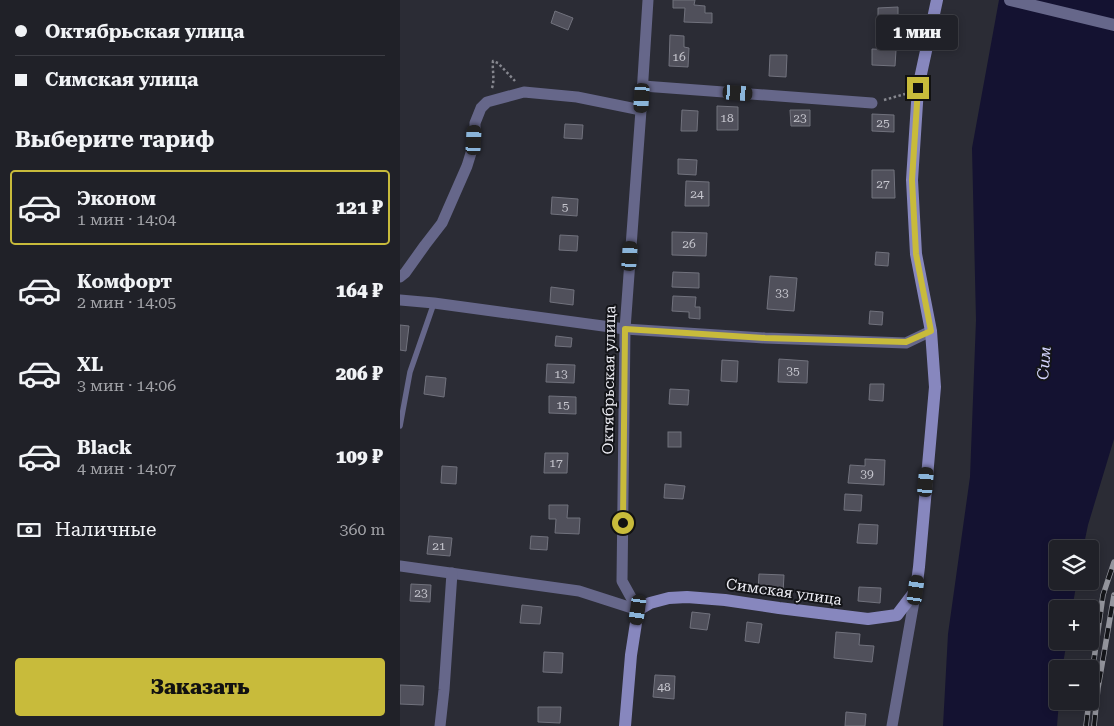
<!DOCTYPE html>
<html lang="ru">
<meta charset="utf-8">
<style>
body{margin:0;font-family:"Roboto Serif",serif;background:#2d2e34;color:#f1f3f6;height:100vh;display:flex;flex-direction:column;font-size:19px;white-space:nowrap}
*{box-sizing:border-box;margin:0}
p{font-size:16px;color:#a2a3a8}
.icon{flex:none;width:28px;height:28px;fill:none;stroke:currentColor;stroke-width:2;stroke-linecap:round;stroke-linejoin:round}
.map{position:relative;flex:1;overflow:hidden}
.sheet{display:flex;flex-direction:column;background:#202128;width:400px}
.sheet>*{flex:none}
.guide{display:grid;align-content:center;height:110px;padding:0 15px;background:#202128}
.controls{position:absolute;left:649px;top:540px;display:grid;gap:10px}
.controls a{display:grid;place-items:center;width:50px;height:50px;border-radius:5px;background:#202128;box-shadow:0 2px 8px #0003,0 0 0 1px #3d3e45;font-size:25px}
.end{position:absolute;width:22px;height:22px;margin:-11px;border:6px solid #c8bb3b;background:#111;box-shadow:0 0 0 2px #111}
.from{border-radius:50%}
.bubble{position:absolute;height:35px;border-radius:5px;background:#202128;box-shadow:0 2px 8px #0003,0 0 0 1px #3d3e45;font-size:16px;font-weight:800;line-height:35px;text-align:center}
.car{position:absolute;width:15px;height:30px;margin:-15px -8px;border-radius:6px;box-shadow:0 0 4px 1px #0007;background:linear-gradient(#222 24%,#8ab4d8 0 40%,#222 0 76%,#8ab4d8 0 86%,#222 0)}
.guide b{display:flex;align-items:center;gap:18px;height:48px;font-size:19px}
.guide b+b{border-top:1px solid #3d3e45}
.guide i{width:12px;height:12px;background:#f1f3f6}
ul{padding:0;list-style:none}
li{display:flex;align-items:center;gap:15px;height:75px;margin:0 10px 8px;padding:0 5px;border:2px solid transparent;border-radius:5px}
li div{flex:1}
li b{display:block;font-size:19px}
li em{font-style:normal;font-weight:800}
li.active{border-color:#c8bb3b}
li>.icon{width:45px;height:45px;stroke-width:1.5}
h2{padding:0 15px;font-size:22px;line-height:60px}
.pay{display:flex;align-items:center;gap:12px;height:55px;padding:0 15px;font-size:19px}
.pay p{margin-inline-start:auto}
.action{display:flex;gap:10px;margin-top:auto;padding:10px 15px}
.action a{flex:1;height:58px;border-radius:5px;background:#c8bb3b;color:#111;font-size:20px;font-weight:800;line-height:58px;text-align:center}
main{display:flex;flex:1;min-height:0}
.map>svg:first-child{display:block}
</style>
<main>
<section class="sheet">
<div class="guide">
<b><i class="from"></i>Октябрьская улица</b>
<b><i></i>Симская улица</b>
</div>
<h2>Выберите тариф</h2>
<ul>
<li class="active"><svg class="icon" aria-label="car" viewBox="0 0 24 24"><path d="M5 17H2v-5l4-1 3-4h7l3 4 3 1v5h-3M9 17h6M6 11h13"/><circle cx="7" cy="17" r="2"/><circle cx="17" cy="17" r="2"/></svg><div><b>Эконом</b><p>1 мин · 14:04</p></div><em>121 ₽</em></li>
<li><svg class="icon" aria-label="car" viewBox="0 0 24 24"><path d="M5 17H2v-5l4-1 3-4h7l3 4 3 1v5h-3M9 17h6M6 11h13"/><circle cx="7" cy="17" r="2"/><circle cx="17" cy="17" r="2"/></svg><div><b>Комфорт</b><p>2 мин · 14:05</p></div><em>164 ₽</em></li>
<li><svg class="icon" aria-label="car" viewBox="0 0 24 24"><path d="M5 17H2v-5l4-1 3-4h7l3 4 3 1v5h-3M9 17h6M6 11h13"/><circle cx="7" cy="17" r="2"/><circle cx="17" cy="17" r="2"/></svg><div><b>XL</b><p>3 мин · 14:06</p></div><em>206 ₽</em></li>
<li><svg class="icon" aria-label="car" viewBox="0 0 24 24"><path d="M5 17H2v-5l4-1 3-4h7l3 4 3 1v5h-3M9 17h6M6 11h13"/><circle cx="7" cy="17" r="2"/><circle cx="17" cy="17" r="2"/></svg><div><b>Black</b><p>4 мин · 14:07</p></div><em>109 ₽</em></li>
</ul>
<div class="pay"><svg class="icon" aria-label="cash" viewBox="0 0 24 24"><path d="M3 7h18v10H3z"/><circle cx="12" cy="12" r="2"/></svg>Наличные<p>360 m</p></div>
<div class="action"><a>Заказать</a></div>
</section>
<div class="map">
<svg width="714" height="726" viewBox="0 0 714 726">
<rect width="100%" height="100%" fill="#2b2c35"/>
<polygon fill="#141231" points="599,0 714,0 714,439 688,525 683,549 658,549 658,581 677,581 672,609 658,609 658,641 667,641 662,669 658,669 658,701 659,701 657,726 543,726 548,634 570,477 576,320 572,148"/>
<g fill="#50505b" stroke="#71727d">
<polygon points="273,0 295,0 294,5 305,6 305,13 312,13 312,23 284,22 285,8 273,8"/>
<polygon points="498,7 498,22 478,22 478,8"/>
<polygon points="155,11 173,18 168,30 151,23"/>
<polygon points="270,35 284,36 284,47 289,48 288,67 269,66"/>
<polygon points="472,49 496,50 495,66 472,65"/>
<polygon points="370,55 387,55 386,77 369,76"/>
<polygon points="317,106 338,107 338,130 317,130"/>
<polygon points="282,110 298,111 297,131 281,131"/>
<polygon points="390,110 410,110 410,126 391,126"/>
<polygon points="472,114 494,115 494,132 472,131"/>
<polygon points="165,124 183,125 182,139 164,138"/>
<polygon points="278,159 297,160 296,175 278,174"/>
<polygon points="472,170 494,170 495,198 472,198"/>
<polygon points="286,181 309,182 309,206 285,206"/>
<polygon points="152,197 178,199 177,216 151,214"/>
<polygon points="272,232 307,233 306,256 272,255"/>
<polygon points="160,235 178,236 177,251 159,250"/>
<polygon points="476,252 489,253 488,266 475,265"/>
<polygon points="273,272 299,273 299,288 272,287"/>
<polygon points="370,276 397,278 394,311 367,309"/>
<polygon points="151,287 174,290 173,305 150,302"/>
<polygon points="273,296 296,297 295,307 300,307 300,319 289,318 289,312 272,311"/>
<polygon points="470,311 483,312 482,325 469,324"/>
<polygon points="0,325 9,326 6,351 0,350"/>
<polygon points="156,336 172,338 171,347 155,346"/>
<polygon points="379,359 408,361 407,383 378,382"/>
<polygon points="322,360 338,361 337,382 321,381"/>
<polygon points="147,364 175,365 174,383 146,382"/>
<polygon points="26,376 46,378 44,397 24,394"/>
<polygon points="470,384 484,384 483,401 469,400"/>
<polygon points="270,389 289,390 288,405 269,404"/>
<polygon points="149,396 176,397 176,414 149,413"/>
<rect x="268" y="432" width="13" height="15"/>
<polygon points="145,453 168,453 167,473 144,473"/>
<polygon points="465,459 485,460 484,485 448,483 450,465 465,466"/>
<polygon points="42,466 57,467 56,484 41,483"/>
<polygon points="265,484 285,486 283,499 264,498"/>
<polygon points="445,494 462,495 461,511 444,510"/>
<polygon points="149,505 168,505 167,518 180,518 179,534 155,533 156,519 149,519"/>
<polygon points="459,524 478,525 477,544 457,543"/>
<polygon points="29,536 52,538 50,556 27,554"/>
<polygon points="131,536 148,537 147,550 130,549"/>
<polygon points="359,574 384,575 383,593 358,591"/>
<polygon points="11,584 31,585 30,602 10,601"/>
<polygon points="459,587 481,588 480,603 458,601"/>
<polygon points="122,605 142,607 140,624 120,623"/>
<polygon points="292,612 310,614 307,630 290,628"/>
<polygon points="347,622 362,624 359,643 345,641"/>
<polygon points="436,632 460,634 459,645 474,646 472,662 434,658"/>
<polygon points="144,652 163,653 162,673 143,672"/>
<polygon points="255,675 275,676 274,699 253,697"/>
<polygon points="0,685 24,686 23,705 0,704"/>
<polygon points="138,707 161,707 160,723 138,722"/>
<polygon points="446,712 466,714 465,726 445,726"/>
</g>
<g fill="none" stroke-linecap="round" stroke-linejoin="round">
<g stroke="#86878f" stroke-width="2.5" stroke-dasharray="2.5 2.5" stroke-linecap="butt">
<path d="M92,88C95,79 92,70 93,61L98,63L115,81"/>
<polyline points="484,100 505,94"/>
</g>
<polyline stroke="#66678a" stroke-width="5.5" points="0,426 10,372 34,303"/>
<g stroke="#66678a" stroke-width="11">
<polyline points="243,86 472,103"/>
<polyline points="0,277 5,273 25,245 42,223 67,166 75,140 75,123 81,108 87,102 124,92 177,97 241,110"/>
<polyline points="0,300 34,303 225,329 365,338 506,343 531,331"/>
<polyline points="0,566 179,591 238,610"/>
<polyline points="238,610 222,581 225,329 241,110 248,0"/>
<polyline points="40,726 44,690 52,573"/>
<polyline points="492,726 516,590"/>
</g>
<polyline stroke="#66678a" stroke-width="12" points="610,0 714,25"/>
<polyline stroke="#8787be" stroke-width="12" points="225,726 231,655 238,610 250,603 269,598 287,597 325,600 379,608 468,619 497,615 516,590 519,567 535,387 531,331 516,254 512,180 518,88 537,0"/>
<defs>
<g id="rail">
<polyline points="690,688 703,595 714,562"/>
<polyline points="686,726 689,701"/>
<polyline points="694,726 698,688 714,595"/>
</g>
</defs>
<use href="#rail" stroke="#94959d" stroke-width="5.5"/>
<use href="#rail" stroke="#141519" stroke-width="4" stroke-dasharray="11" stroke-linecap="butt"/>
</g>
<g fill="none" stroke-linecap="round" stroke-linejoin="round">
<polyline stroke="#c8bb3b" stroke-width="6" points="223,523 225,329 365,338 506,342 531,331 516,254 512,180 518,88"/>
</g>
<g text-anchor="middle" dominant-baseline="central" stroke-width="4" stroke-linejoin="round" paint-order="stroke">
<g font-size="12" fill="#c6c6ce">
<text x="279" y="57">16</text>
<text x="327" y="118">18</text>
<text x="400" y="118">23</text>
<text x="483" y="123">25</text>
<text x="483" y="184">27</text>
<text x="297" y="194">24</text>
<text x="165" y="207">5</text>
<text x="289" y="244">26</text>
<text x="382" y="293">33</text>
<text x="393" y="371">35</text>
<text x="161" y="374">13</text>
<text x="163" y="405">15</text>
<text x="156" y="463">17</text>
<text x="467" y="474">39</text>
<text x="39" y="546">21</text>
<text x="21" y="593">23</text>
<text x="264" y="687">48</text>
</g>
<g font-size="15" fill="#ededf4" stroke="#141519">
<text transform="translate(209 380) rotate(-89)">Октябрьская улица</text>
<text transform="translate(384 592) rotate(8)">Симская улица</text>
</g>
<g font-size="16" font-style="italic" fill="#d4d5fd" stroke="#141519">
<text transform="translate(644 363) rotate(-85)">Сим</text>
</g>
</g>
</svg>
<div class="controls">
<a><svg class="icon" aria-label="layers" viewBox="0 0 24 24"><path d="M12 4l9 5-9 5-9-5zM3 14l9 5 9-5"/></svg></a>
<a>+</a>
<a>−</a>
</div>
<i class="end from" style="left:223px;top:523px"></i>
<i class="end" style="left:518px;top:88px"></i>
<div class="bubble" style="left:476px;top:15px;width:82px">1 мин</div>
<i class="car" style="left:338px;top:93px;rotate:94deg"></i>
<i class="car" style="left:242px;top:98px;rotate:184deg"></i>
<i class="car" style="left:74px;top:140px;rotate:3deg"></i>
<i class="car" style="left:230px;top:256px;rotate:4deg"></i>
<i class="car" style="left:526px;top:482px;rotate:5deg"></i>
<i class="car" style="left:516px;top:590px;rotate:8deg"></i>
<i class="car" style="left:238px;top:610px;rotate:188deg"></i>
</div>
</main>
